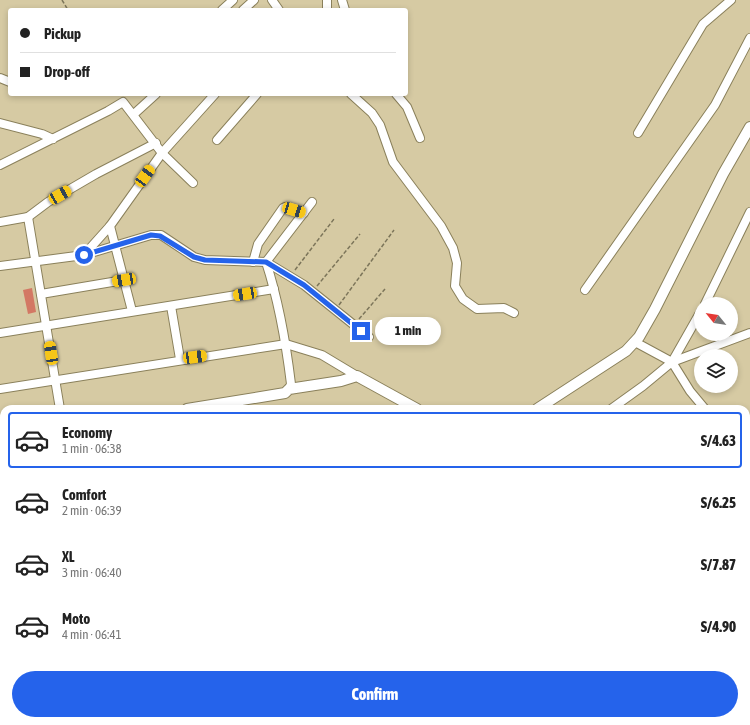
<!DOCTYPE html>
<meta charset="utf-8">
<style>
body{margin:0;font-family:"Asap Condensed",sans-serif;background:#f2f2f2;color:#222;height:100vh;display:flex;flex-direction:column;font-size:15px;white-space:nowrap}
*{box-sizing:border-box;margin:0}
p{font-size:13px;color:#767676}
.icon{flex:none;width:22px;height:22px;fill:none;stroke:currentColor;stroke-width:2;stroke-linecap:round;stroke-linejoin:round}
.map{position:relative;flex:1;overflow:hidden}
.sheet{position:absolute;left:0px;top:405px;width:750px;height:320px;display:flex;flex-direction:column;background:#fff;border-radius:12px 12px 0 0;box-shadow:0 2px 6px #0003}
.sheet>*{flex:none}
.hud{position:absolute;left:8px;top:8px;width:400px;height:88px;border-radius:4px;box-shadow:0 2px 6px #0003;display:grid;align-content:center;height:88px;padding:0 12px;background:#fff}
.needle{width:26px;rotate:300deg}
.buttons{position:absolute;left:694px;top:297px;display:grid;gap:8px}
.buttons a{display:grid;place-items:center;width:44px;height:44px;border-radius:50%;background:#fff;box-shadow:0 2px 6px #0003;font-size:20px}
.end{position:absolute;width:18px;height:18px;margin:-9px;border:5px solid #2563eb;background:#fff;box-shadow:0 0 0 2px #fff}
.from{border-radius:50%}
.bubble{position:absolute;height:28px;border-radius:14px;background:#fff;box-shadow:0 2px 6px #0003;font-size:13px;font-weight:800;line-height:28px;text-align:center}
.car{position:absolute;width:12px;height:24px;margin:-12px -6px;border-radius:5px;box-shadow:0 0 3px 1px #0007;background:linear-gradient(#f5c518 24%,#345 0 40%,#f5c518 0 76%,#345 0 86%,#f5c518 0)}
.hud b{display:flex;align-items:center;gap:14px;height:38px;font-size:15px}
.hud b+b{border-top:1px solid #e0e0e0}
.hud i{width:10px;height:10px;background:#222}
ul{padding:7px 0 0;list-style:none}
li{display:flex;align-items:center;gap:12px;height:56px;margin:0 8px 6px;padding:0 4px;border:2px solid transparent;border-radius:4px}
li div{flex:1}
li b{display:block;font-size:15px}
li em{font-style:normal;font-weight:800}
li.current{border-color:#2563eb}
li>.icon{width:36px;height:36px;stroke-width:1.5}
.action{display:flex;gap:8px;margin-top:auto;padding:8px 12px}
.action a{flex:1;height:46px;border-radius:24px;background:#2563eb;color:#fff;font-size:16px;font-weight:800;line-height:46px;text-align:center}
.map>svg:first-child{display:block}
</style>
<div class="map">
<svg width="750" height="725" viewBox="0 0 750 725">
<rect width="100%" height="100%" fill="#d6caa3"/>
<polygon fill="#d37864" points="32,288 36,312 28,314 23,290"/>
<g fill="none" stroke-linecap="round" stroke-linejoin="round">
<defs>
<g id="minor">
<polyline points="272,0 279,10"/>
<polyline points="327,0 327,10"/>
<polyline points="342,0 345,10"/>
<polyline points="222,10 233,0"/>
<polyline points="243,10 254,0"/>
<polyline points="0,78 10,82"/>
<polyline points="351,94 372,113 380,125 393,162 441,226 453,248 457,263 455,286 463,299 477,309 504,308 514,313"/>
<polyline points="396,94 407,107 420,138"/>
<polyline points="134,114 156,94"/>
<polyline points="0,123 42,134 53,139"/>
<polyline points="638,133 703,24 731,0"/>
<polyline points="217,140 257,94"/>
<polyline points="0,165 108,111 123,102 162,153 193,183"/>
<polyline points="28,217 60,409"/>
<polyline points="0,222 28,217 48,202 96,174 156,143"/>
<polyline points="84,255 110,226"/>
<polyline points="253,262 258,244 283,208 285,207 304,213"/>
<polyline points="0,266 84,255 151,235 161,235 194,257 205,260 266,262 304,285 369,337"/>
<polyline points="585,290 715,105 750,38"/>
<polyline points="41,294 124,280"/>
<polyline points="705,304 750,212"/>
<polyline points="171,306 180,359"/>
<polyline points="132,311 110,226 162,153 215,94"/>
<polyline points="0,333 274,289"/>
<polyline points="635,342 672,362 750,333"/>
<polyline points="672,362 690,391 705,409"/>
<polyline points="0,389 286,344 322,355 357,376"/>
<path d="M289,389L291,384C286,343 279,302 266,262L312,202"/>
<polyline points="611,409 643,386 672,362 701,311"/>
<polyline points="746,427 750,428"/>
<polyline points="0,473 3,485 0,488"/>
<polyline points="0,591 4,590"/>
<polyline points="746,690 750,688"/>
<polyline points="746,698 750,708"/>
<polyline points="0,718 4,719"/>
<polyline points="115,721 117,725"/>
<polyline points="340,721 345,725"/>
<polyline points="225,725 230,721"/>
</g>
<g id="tertiary">
<polyline points="187,409 285,393 289,389 341,381 357,376 417,409"/>
<polyline points="537,409 626,351 639,337 655,309 723,174 750,127"/>
<polyline points="0,439 4,438"/>
</g>
</defs>
<use href="#minor" stroke="#8a805b" stroke-width="10"/>
<use href="#tertiary" stroke="#8a805b" stroke-width="12"/>
<g stroke="#7c755a" stroke-width="1.5" stroke-dasharray="4 2" stroke-linecap="butt">
<polyline points="62,0 68,10"/>
<polyline points="295,270 334,219"/>
<polyline points="317,286 360,234"/>
<polyline points="339,305 394,230"/>
<polyline points="359,319 385,289"/>
<polyline points="31,721 33,725"/>
<polyline points="61,725 63,721"/>
<polyline points="160,725 166,721"/>
<polyline points="238,725 240,721"/>
<polyline points="265,725 266,721"/>
<polyline points="303,725 305,721"/>
<polyline points="373,725 373,721"/>
<polyline points="409,725 411,721"/>
<polyline points="448,725 449,721"/>
<polyline points="485,725 487,721"/>
<polyline points="529,725 546,722"/>
</g>
<use href="#minor" stroke="#fff" stroke-width="8"/>
<use href="#tertiary" stroke="#fff" stroke-width="10"/>
</g>
<g fill="none" stroke-linecap="round" stroke-linejoin="round">
<polyline stroke="#2563eb" stroke-width="5" points="84,255 151,235 160,236 194,257 205,260 266,262 304,285 361,331"/>
</g>
</svg>
<div class="buttons">
<a><svg class="needle" viewBox="-14 -14 28 28"><path d="M0-13l5 13h-10z" fill="#e53935"/><path d="M0 13l5-13h-10z" fill="#767676"/></svg></a>
<a><svg class="icon" aria-label="layers" viewBox="0 0 24 24"><path d="M12 4l9 5-9 5-9-5zM3 14l9 5 9-5"/></svg></a>
</div>
<i class="end from" style="left:84px;top:255px"></i>
<i class="end" style="left:361px;top:331px"></i>
<div class="bubble" style="left:375px;top:317px;width:66px">1 min</div>
<i class="car" style="left:145px;top:176px;rotate:36deg"></i>
<i class="car" style="left:60px;top:195px;rotate:60deg"></i>
<i class="car" style="left:294px;top:210px;rotate:107deg"></i>
<i class="car" style="left:124px;top:280px;rotate:260deg"></i>
<i class="car" style="left:245px;top:294px;rotate:261deg"></i>
<i class="car" style="left:51px;top:353px;rotate:351deg"></i>
<i class="car" style="left:195px;top:357px;rotate:82deg"></i>
<div class="hud">
<b><i class="from"></i>Pickup</b>
<b><i></i>Drop-off</b>
</div>
<section class="sheet">
<ul>
<li class="current"><svg class="icon" aria-label="car" viewBox="0 0 24 24"><path d="M5 17H2v-5l4-1 3-4h7l3 4 3 1v5h-3M9 17h6M6 11h13"/><circle cx="7" cy="17" r="2"/><circle cx="17" cy="17" r="2"/></svg><div><b>Economy</b><p>1 min · 06:38</p></div><em>S/4.63</em></li>
<li><svg class="icon" aria-label="car" viewBox="0 0 24 24"><path d="M5 17H2v-5l4-1 3-4h7l3 4 3 1v5h-3M9 17h6M6 11h13"/><circle cx="7" cy="17" r="2"/><circle cx="17" cy="17" r="2"/></svg><div><b>Comfort</b><p>2 min · 06:39</p></div><em>S/6.25</em></li>
<li><svg class="icon" aria-label="car" viewBox="0 0 24 24"><path d="M5 17H2v-5l4-1 3-4h7l3 4 3 1v5h-3M9 17h6M6 11h13"/><circle cx="7" cy="17" r="2"/><circle cx="17" cy="17" r="2"/></svg><div><b>XL</b><p>3 min · 06:40</p></div><em>S/7.87</em></li>
<li><svg class="icon" aria-label="car" viewBox="0 0 24 24"><path d="M5 17H2v-5l4-1 3-4h7l3 4 3 1v5h-3M9 17h6M6 11h13"/><circle cx="7" cy="17" r="2"/><circle cx="17" cy="17" r="2"/></svg><div><b>Moto</b><p>4 min · 06:41</p></div><em>S/4.90</em></li>
</ul>
<div class="action"><a>Confirm</a></div>
</section>
</div>
